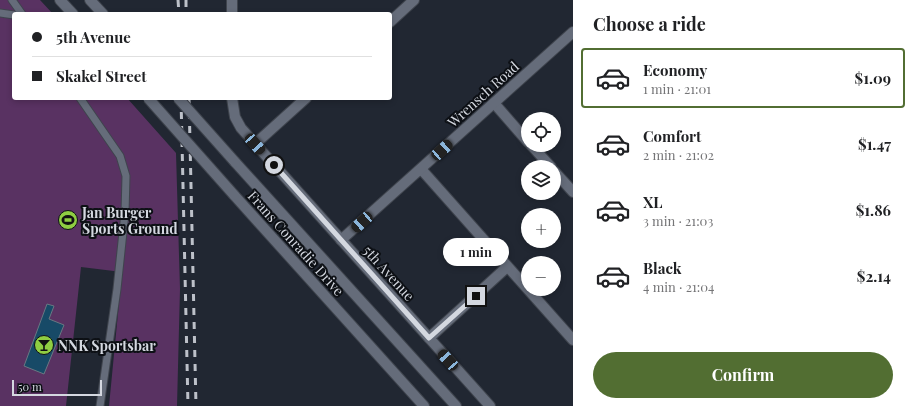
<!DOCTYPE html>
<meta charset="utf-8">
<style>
body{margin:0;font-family:"Playfair Display",serif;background:#f2f2f2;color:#202124;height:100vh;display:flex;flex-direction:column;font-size:15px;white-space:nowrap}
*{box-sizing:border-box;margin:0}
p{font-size:13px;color:#757577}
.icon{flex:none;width:22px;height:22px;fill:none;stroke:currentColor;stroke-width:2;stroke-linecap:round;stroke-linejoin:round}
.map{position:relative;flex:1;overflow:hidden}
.side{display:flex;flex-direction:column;background:#fff;width:340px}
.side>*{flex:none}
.guide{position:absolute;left:12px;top:12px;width:380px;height:88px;border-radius:4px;box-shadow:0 2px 6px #0003;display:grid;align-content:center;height:88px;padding:0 20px;background:#fff}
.buttons{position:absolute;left:521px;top:112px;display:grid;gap:8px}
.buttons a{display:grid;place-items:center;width:40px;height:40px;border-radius:50%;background:#fff;box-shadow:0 2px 6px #0003;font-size:20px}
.scale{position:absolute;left:12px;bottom:10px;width:90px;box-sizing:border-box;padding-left:4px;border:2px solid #d4d8e0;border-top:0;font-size:11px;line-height:14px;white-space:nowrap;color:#d4d8e0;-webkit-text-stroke:3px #0d1015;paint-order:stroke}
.end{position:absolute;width:18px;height:18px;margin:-9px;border:5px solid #d4d8e0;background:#111;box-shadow:0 0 0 2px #111}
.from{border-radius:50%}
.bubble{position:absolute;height:28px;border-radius:14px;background:#fff;box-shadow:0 2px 6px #0003;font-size:13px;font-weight:700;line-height:28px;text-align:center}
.car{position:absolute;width:12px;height:24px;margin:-12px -6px;border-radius:5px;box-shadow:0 0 3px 1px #0007;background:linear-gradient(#222 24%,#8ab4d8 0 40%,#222 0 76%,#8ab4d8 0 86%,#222 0)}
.guide b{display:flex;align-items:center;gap:14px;height:38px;font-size:15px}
.guide b+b{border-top:1px solid #e0e0e0}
.guide i{width:10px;height:10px;background:#202124}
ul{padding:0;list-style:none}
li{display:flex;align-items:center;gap:12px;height:60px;margin:0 8px 6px;padding:0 12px;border:2px solid transparent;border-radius:4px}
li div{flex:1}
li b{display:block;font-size:15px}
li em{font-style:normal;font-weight:700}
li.current{border-color:#526e32}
li>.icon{width:36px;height:36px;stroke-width:1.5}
h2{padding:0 20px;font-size:18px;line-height:48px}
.cta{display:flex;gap:8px;margin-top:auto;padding:8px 20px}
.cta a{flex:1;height:46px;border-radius:24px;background:#526e32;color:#fff;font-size:16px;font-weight:700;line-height:46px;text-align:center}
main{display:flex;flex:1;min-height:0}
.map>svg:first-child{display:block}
</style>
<main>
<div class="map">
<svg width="573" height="406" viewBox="0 0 573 406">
<rect width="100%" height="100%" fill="#212732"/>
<polygon fill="#593262" points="0,0 40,0 53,14 14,14 14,98 127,98 176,153 180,289 177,406 109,406 122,272 81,267 66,406 0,406"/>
<polygon fill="#174a67" stroke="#697882" points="47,304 54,306 49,319 64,325 44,374 24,366"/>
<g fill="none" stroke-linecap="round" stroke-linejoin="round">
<defs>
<g id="lane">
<polyline points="12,0 22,14"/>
<polyline points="0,13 14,15"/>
<polyline points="80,98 120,156 126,176 125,213 117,289 100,406"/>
</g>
<g id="street">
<polyline points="232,0 232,14"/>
<polyline points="390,22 414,0"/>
<polyline points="232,98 235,117 241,128 490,406"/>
<polyline points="494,103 528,142"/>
<polyline points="255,144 306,98"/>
<polyline points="531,145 551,167"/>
<polyline points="421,169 573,340"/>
<polyline points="554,171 573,192"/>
<polyline points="341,240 573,32"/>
<polyline points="429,338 507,267"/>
</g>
<g id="secondary">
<polyline points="60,0 73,14"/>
<polyline points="90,0 103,14"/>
<polyline points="235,162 456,406"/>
<polyline points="234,195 424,406"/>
</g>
</defs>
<use href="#lane" stroke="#3f444d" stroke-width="9"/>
<use href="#street" stroke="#3f444d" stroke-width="12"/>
<use href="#secondary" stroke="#3f444d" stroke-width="12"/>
<use href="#lane" stroke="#656c7a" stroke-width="7"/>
<use href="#street" stroke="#656c7a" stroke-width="10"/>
<use href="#secondary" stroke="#656c7a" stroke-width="10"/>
<g stroke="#bdc1c9" stroke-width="3" stroke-dasharray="7 7" stroke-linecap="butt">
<polyline points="178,0 179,14"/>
<polyline points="186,0 186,14"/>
<polyline points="181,98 188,406"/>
<polyline points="189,98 196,406"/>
</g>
<defs>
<g id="secondary-bridge">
<polyline points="148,98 234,195"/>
<polyline points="178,98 235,162"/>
</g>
</defs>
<use href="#secondary-bridge" stroke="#3f444d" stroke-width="12" stroke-linecap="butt"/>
<use href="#secondary-bridge" stroke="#656c7a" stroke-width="10"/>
</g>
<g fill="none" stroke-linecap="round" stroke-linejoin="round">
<polyline stroke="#d4d8e0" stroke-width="5" points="274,165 429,338 476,296"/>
</g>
<defs>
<symbol id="stadium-disc" viewBox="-11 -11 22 22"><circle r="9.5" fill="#8fcd42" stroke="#0d1015"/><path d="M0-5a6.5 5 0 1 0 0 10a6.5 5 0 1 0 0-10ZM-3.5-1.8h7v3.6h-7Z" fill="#111"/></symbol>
<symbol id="bar-disc" viewBox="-11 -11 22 22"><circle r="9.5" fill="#8fcd42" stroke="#0d1015"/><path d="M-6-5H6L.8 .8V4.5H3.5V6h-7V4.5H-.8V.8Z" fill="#111"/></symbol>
</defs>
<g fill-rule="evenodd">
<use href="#stadium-disc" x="57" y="209" width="22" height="22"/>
<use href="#bar-disc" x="33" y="334" width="22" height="22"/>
</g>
<g text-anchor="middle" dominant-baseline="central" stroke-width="4" stroke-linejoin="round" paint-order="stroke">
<g font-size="14" fill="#d4d8e0" stroke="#0d1015">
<text transform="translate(483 94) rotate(-42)">Wrensch Road</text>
<text transform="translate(296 243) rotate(48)">Frans Conradie Drive</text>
<text transform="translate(389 273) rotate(48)">5th Avenue</text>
</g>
<g font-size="14" font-weight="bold" fill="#d4d8e0" stroke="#0d1015" text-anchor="start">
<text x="82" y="212">Jan Burger<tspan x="82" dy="16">Sports Ground</tspan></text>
<text x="58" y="345">NNK Sportsbar</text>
</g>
</g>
</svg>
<div class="buttons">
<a><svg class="icon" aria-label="locate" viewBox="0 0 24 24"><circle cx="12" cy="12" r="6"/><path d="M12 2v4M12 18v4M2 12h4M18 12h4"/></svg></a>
<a><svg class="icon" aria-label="layers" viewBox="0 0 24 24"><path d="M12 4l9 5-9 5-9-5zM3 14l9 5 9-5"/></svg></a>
<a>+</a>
<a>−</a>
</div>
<div class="scale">50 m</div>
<i class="end from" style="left:274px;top:165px"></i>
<i class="end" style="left:476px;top:296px"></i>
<div class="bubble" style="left:443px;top:238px;width:66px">1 min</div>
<i class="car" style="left:255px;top:144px;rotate:138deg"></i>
<i class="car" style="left:442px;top:150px;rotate:48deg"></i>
<i class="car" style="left:362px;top:222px;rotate:228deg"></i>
<i class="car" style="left:448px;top:360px;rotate:318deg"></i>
<div class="guide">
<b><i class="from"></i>5th Avenue</b>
<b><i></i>Skakel Street</b>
</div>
</div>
<section class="side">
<h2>Choose a ride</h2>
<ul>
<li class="current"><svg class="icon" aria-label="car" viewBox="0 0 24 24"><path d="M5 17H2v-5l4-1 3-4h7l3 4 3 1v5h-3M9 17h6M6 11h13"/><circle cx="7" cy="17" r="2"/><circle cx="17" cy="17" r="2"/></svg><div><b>Economy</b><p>1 min · 21:01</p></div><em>$1.09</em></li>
<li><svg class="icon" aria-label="car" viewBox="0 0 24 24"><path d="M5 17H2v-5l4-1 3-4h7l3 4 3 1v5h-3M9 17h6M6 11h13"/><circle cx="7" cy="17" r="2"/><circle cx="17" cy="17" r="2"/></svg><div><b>Comfort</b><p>2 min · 21:02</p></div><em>$1.47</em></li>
<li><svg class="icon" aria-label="car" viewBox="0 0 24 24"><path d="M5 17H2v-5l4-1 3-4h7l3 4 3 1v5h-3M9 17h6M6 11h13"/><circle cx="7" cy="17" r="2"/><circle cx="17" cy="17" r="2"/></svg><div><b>XL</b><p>3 min · 21:03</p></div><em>$1.86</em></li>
<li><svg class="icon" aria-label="car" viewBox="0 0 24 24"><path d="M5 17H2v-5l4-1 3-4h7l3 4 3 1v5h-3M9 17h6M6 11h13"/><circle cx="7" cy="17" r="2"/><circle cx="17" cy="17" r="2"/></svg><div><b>Black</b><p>4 min · 21:04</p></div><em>$2.14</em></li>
</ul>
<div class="cta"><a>Confirm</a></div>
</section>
</main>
